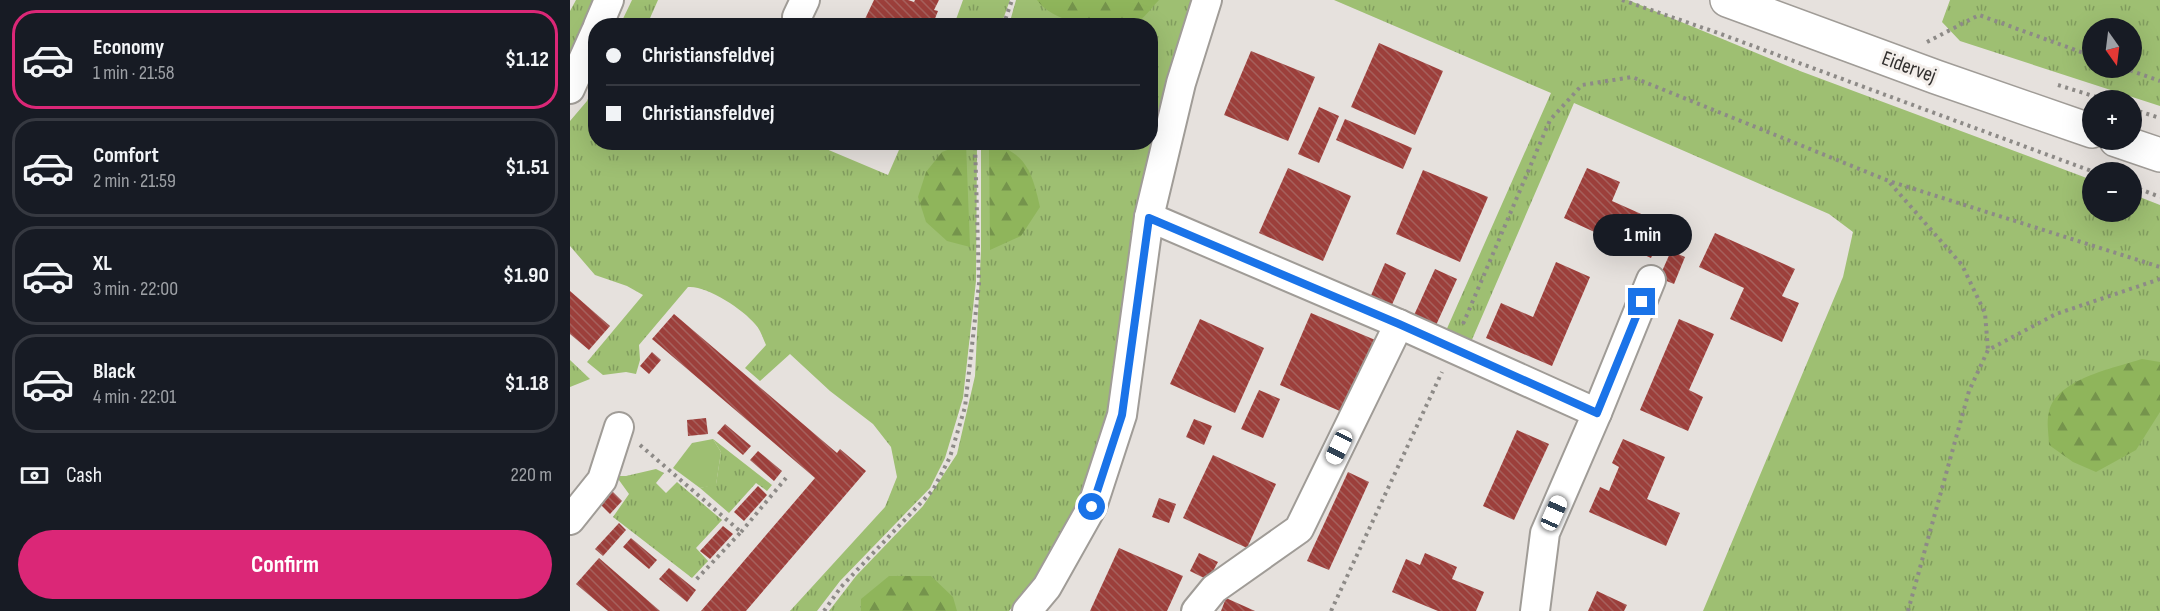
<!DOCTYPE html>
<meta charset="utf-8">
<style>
body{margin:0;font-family:"Sofia Sans Condensed",sans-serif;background:#242831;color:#f1f3f6;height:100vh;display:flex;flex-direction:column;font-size:22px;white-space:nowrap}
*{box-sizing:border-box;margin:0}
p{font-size:20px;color:#9ea1a6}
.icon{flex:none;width:33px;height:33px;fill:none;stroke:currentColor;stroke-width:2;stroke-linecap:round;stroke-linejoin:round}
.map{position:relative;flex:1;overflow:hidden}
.sheet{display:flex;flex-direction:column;background:#171b24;width:570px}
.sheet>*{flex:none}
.banner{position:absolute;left:18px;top:18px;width:570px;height:132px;border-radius:24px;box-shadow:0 6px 24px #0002;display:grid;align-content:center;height:132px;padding:0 18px;background:#171b24}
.needle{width:39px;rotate:166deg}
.fabs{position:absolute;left:1512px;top:18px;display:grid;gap:12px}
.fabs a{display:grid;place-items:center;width:60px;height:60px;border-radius:50%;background:#171b24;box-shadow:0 6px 24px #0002;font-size:30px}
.end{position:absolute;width:27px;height:27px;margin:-14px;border:8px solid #1a73e8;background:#fff;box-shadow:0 0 0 3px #fff}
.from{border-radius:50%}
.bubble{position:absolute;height:42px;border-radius:21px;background:#171b24;box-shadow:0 6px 24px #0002;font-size:20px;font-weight:700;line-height:42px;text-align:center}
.car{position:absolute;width:18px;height:36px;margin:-18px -9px;border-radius:8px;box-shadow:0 0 4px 2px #0007;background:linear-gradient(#fff 24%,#345 0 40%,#fff 0 76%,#345 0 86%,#fff 0)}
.banner b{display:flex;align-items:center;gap:21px;height:57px;font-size:22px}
.banner b+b{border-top:2px solid #363941}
.banner i{width:15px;height:15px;background:#f1f3f6}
ul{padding:10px 0 0;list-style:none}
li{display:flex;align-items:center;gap:18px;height:99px;margin:0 12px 9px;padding:0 6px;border:3px solid #363941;border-radius:24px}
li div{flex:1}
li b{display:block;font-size:22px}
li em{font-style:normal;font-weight:700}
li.current{border-color:#db2777}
li>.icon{width:54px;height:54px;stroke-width:1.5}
.pay{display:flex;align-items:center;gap:15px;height:66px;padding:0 18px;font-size:22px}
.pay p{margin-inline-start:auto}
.cta{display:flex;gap:12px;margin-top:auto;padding:12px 18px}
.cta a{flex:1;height:69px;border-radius:36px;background:#db2777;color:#fff;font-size:24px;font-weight:700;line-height:69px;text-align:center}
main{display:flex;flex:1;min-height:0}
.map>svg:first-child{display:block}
</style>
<main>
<section class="sheet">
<ul>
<li class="current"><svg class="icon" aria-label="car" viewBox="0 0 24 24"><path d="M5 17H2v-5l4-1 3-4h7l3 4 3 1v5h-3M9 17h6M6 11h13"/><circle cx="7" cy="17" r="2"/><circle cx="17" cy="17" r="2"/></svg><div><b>Economy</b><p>1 min · 21:58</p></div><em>$1.12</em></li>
<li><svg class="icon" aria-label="car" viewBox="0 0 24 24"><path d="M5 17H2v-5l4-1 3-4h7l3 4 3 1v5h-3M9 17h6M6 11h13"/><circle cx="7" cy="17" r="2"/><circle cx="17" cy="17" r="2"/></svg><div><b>Comfort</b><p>2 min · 21:59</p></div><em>$1.51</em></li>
<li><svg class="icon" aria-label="car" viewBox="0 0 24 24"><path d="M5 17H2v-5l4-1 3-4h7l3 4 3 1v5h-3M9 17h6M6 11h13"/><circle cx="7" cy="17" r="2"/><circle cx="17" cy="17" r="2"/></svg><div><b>XL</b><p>3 min · 22:00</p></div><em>$1.90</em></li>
<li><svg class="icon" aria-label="car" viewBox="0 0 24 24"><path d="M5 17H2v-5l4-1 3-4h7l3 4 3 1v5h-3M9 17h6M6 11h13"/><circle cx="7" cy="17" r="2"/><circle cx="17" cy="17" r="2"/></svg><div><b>Black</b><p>4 min · 22:01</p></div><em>$1.18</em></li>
</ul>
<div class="pay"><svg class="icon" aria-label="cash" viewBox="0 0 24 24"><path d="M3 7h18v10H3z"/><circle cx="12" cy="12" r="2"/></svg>Cash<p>220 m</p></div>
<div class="cta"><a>Confirm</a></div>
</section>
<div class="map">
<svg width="1590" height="611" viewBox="0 0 1590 611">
<defs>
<pattern id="grass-tufts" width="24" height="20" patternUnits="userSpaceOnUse" patternTransform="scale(1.5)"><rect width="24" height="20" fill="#9ebf72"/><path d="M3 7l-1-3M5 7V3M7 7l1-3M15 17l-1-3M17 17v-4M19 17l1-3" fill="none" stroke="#819c5e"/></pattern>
<pattern id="forest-firs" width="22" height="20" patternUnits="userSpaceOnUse" patternTransform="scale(1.5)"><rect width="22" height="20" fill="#8fb55b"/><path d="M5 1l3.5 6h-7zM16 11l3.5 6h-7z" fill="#75944c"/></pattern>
<pattern id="building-back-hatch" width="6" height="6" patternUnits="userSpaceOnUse" patternTransform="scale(1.5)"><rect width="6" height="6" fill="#9c3f3b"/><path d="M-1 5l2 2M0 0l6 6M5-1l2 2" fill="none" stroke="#a6605c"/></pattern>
</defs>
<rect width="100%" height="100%" fill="#e6e1dd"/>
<g fill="url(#grass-tufts)" fill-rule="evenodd">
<polygon points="6,0 28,0 0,64 0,11"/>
<polygon points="62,0 88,0 77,25 50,25"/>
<polygon points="393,0 440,0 431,25 384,25"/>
<polygon points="446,0 625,0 545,394 516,492 465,581 439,611 259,611 286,576 353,506 387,454 405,376 411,251 411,143 580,142 580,26 439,25"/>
<polygon points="764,0 1058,0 1230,71 1522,180 1522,212 1562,212 1562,194 1590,205 1590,611 1133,611 1273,277 1283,232 1259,214 1004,103 901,342 875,333 981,93"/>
<path d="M1380,0H1590V106L1390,41L1372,22ZM1522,28H1562V68H1522Z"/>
<path d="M25,82L26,142L242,143L318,175L332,143H407L406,281L393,398L375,458L360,488L270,581L247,611H220L315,507L327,477L321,447L303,424L260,391L220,354L190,381L175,368L196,345C193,338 190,329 185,324C173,309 136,285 118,287L69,345L70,360L66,374L56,372L33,375L17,362L73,295L57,286L25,275L0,246V121L17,101Z"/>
<polygon points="0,360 20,379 0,387"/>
<polygon points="143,439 202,485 197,491 186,483 159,513 130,488 146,484 151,452"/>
<polygon points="86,469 94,473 86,483 96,493 107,482 152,520 126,548 138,561 122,578 43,517 59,494 46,476 56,476"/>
</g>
<g fill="url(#forest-firs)">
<path d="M467,0H589C583,6 576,16 569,21C544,35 483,24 467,0Z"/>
<polygon points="396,143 400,247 377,241 356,222 348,197 356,172 372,152"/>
<path d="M419,143C457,152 462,173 470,207L451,236L420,250Z"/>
<path d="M1572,359L1590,362V412L1566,450L1526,472L1503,462L1479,445C1479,435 1476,422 1479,412C1486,379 1544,368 1572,359Z"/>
<polygon points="319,576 361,576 383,597 387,611 291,611 291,599"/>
</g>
<polygon fill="#9ebf72" points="143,439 151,452 146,485 130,488 103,468 122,443"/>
<g fill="url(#building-back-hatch)">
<polygon points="304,0 338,0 344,2 345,0 369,0 364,10 368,11 362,26 310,26 295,19"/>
<polygon points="809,43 873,71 845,135 781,107"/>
<polygon points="681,51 745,77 718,141 654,115"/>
<polygon points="749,107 769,116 749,163 728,154"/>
<polygon points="775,119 842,148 833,169 766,140"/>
<polygon points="718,168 781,196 753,261 689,233"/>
<polygon points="1017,168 1050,182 1042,201 1096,225 1081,258 994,218"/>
<polygon points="853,170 918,197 890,262 826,234"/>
<polygon points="1145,233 1225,269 1212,296 1229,303 1212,342 1160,319 1174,288 1129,267"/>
<polygon points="1101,251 1115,257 1104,284 1089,278"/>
<polygon points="986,262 1020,277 982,366 916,338 931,303 963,317"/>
<polygon points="815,263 836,273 817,316 796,307"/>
<polygon points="865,269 887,279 862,334 840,324"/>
<polygon points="0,291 40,326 19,350 0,334"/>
<polygon points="741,313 810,342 779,415 710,385"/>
<polygon points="104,314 267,453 270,449 296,471 176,611 131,611 245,478 82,339"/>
<polygon points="630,319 694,348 665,413 600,384"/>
<polygon points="1109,319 1144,334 1119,390 1133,397 1118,431 1070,410"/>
<polygon points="82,352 91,360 79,374 70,366"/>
<polygon points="689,390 710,399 693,438 671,429"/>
<polygon points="136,418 138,434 118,436 117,420"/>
<polygon points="624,419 642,426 634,445 616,437"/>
<polygon points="155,424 181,446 173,455 147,433"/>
<polygon points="947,430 979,444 944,520 913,506"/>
<polygon points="1053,439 1095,457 1077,499 1110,513 1096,546 1019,512 1030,487 1039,491 1049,467 1042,463"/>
<polygon points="188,451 212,471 204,481 180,460"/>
<polygon points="643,455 706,484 677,548 613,518"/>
<polygon points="778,472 799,482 759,570 737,561"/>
<polygon points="188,486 197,495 174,521 164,512"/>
<polygon points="39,488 52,501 40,514 27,501"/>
<polygon points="589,498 606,504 599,523 582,517"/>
<polygon points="49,523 56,530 33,556 25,549"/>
<polygon points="153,526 163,534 140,559 130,551"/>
<polygon points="61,538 87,560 79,569 53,547"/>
<polygon points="549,548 613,576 597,611 520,611"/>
<polygon points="629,553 648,562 638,580 620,571"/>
<polygon points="855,553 887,567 882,579 914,592 906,611 868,611 822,592 836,559 850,565"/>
<polygon points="29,558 90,611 38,611 6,584"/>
<polygon points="99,568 126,590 117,602 89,579"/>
<polygon points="1027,591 1057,605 1054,611 1018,611"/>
<polygon points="656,598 685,611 651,611"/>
</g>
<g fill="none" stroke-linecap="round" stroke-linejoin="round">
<defs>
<g id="street">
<polyline points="227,17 235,0"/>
<polyline points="28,26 39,0"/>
<polyline points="0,89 26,31"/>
<polyline points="579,217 829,324 1027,413"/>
<polyline points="0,520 32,480 49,427"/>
<polyline points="457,611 477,587 522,507 552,415 579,217 611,83 637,0"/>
<polyline points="626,611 644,589 729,529 829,324"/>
<polyline points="965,611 975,533 1027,413 1081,280"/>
</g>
<g id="secondary">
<polyline points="1157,0 1366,77 1522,131"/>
<polyline points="1546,140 1590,155"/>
</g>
</defs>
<use href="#street" stroke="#a09c97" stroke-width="32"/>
<use href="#secondary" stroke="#a09c97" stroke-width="36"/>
<g stroke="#8d8a87" stroke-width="4" stroke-dasharray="3 4.5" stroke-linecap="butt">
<polyline points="1052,0 1148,33 1524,172"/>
<polyline points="433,26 442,0"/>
<polyline points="1357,42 1409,15 1522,56"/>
<polyline points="1553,68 1590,81"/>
<polyline points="1488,85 1536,100"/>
<polyline points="1562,109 1590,118"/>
<polyline points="1320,183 1392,265 1415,313 1418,350"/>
<polyline points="1562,186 1590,197"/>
<polyline points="893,324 980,120 1012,85 1062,77 1319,181 1590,267"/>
<polyline points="70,445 171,532 124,582"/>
<polyline points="171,532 216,478"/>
<polyline points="254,611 271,587 363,490 380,457 395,407 409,284 405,142"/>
<polyline points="761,611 872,372"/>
<polyline points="1338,611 1399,391 1418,350 1486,314 1590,279"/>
</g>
<use href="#street" stroke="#fff" stroke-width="28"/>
<use href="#secondary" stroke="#fff" stroke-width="33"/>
</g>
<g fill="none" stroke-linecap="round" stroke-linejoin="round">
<polyline stroke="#1a73e8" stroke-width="8" points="522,507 552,415 579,218 829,324 1027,413 1072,302"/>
</g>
<g text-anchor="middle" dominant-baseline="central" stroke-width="6" stroke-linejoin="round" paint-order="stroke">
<g font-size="21" fill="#32302f" stroke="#f3eeea">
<text transform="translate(1339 67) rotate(20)">Eidervej</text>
</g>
</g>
</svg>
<div class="fabs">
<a><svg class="needle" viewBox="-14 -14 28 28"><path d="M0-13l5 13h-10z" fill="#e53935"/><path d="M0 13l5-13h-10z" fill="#9ea1a6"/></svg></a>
<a>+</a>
<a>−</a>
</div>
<i class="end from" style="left:522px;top:507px"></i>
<i class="end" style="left:1072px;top:302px"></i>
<div class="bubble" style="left:1023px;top:214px;width:99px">1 min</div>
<i class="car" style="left:769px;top:447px;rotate:206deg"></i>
<i class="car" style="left:984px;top:513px;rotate:24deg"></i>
<div class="banner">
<b><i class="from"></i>Christiansfeldvej</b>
<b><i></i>Christiansfeldvej</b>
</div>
</div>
</main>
